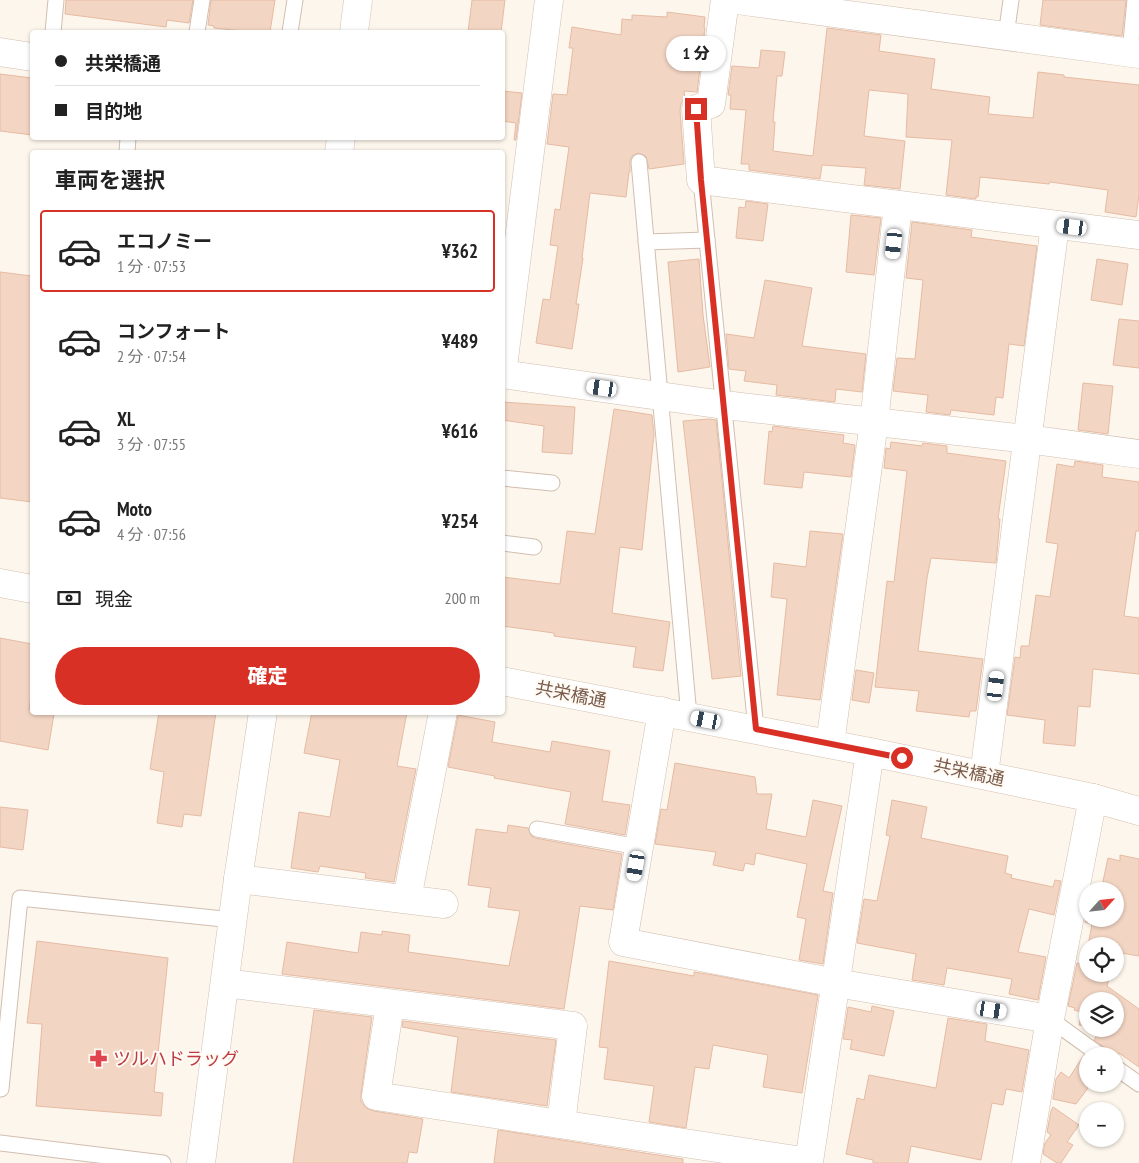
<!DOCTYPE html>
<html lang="ja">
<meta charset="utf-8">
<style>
body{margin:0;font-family:"PT Sans Narrow","Noto Sans JP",sans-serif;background:#f6f6f6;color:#222;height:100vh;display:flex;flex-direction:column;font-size:19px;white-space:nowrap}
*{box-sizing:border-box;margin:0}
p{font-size:16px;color:#767676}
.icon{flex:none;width:28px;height:28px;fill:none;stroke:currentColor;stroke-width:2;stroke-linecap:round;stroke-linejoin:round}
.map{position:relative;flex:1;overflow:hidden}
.side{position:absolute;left:30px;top:150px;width:475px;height:565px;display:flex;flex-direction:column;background:#fff;border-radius:5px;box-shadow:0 1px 4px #0004}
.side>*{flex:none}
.guide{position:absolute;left:30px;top:30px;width:475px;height:110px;border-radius:5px;box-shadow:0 1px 4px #0004;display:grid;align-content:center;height:110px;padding:0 25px;background:#fff}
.needle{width:32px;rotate:63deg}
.tools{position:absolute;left:1079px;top:882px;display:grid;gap:10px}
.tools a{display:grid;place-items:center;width:45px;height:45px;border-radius:50%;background:#fff;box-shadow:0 1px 4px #0004;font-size:25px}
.end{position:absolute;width:22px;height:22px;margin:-11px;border:6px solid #d93025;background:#fff;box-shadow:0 0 0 2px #fff}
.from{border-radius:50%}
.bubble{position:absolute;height:35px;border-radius:18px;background:#fff;box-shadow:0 1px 4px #0004;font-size:16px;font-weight:800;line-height:35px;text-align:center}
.car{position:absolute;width:15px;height:30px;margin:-15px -8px;border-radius:6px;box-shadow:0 0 4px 1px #0007;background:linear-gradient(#fff 24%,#345 0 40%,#fff 0 76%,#345 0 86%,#fff 0)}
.guide b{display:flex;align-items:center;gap:18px;height:48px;font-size:19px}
.guide b+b{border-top:1px solid #e0e0e0}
.guide i{width:12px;height:12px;background:#222}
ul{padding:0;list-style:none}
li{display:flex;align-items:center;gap:15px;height:82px;margin:0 10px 8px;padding:0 15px;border:2px solid transparent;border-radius:5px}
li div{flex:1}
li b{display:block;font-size:19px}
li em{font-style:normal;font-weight:800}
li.current{border-color:#d93025}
li>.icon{width:45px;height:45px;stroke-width:1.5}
h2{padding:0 25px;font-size:22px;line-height:60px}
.pay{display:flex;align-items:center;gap:12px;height:55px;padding:0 25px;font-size:19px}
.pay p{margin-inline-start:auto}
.button{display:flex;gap:10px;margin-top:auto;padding:10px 25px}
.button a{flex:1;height:58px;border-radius:30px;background:#d93025;color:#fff;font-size:20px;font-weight:800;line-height:58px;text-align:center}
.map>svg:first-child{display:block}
</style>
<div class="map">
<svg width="1139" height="1163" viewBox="0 0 1139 1163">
<rect width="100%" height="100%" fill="#fdf6ec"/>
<g fill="#f3d5c3" stroke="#e6bba3">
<polygon points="66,0 193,0 189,23 167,20 166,27 65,14"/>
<polygon points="211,0 275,0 270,32 252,32 214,28 214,26 208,25"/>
<polygon points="472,0 505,0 501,32 468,32"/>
<polygon points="1043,0 1126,0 1122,36 1040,25"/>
<polygon points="667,12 705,17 704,28 705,28 697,92 684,91 685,98 681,104 680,110 684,164 649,169 646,156 638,153 633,155 630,159 630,172 629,172 626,197 590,193 582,258 583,258 576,304 579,304 572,349 536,343 543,299 550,300 558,246 550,245 555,209 560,210 569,147 547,144 553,94 567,95 573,48 569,48 572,27 621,35 622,19 632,20 632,15 667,17"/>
<polygon points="827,28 881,35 879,51 935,59 931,89 990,97 988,114 1033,118 1038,72 1064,75 1064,77 1139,85 1139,195 1136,217 1105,212 1108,190 1050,182 1049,184 980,177 978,197 976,196 976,199 946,195 952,140 906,137 908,94 869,90 864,136 905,141 900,189 864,185 866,168 822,165 820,179 749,170 749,164 741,164 746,110 730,109 731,95 728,95 732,66 759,68 761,50 785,52 782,76 777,76 773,122 775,122 773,151 813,156"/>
<polygon points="0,74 32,78 32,135 0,131"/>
<polygon points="502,91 522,93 516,140 514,140 516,123 502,121"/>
<polygon points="746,201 768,204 763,241 736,238 739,207 745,208"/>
<polygon points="851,215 881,218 874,275 846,272"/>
<polygon points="912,222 972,230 971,237 1037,246 1024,346 1009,344 1003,398 996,397 994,415 951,410 950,415 926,412 928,395 893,391 897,358 915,359 923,280 906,278"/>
<polygon points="699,259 703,315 710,367 678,372 668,262"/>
<polygon points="1097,259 1128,264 1122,305 1091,300"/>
<polygon points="0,272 32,276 32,502 0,498"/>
<polygon points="765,280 812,288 802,346 866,354 862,392 836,389 835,402 776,395 777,385 744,381 746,371 729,369 726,334 754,338"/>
<polygon points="1119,319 1139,321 1139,368 1113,365"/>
<polygon points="1083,383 1113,386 1108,434 1078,430"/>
<polygon points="502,402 575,407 572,454 542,452 544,426 502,420"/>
<polygon points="614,409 652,415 654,434 642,550 620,547 612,613 670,622 663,671 633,667 636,647 554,636 554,633 502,626 502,577 560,584 567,531 595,534"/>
<polygon points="709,419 716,420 741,676 712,679 683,421"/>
<polygon points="773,426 844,435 843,443 855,445 851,477 804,472 802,488 764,484 769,431 772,432"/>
<polygon points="891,442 922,446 923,443 947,446 947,453 1006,461 998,519 1000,519 996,563 931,558 927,578 918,651 983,659 976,711 970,711 969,717 916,711 919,691 875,687 887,581 894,582 907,471 884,468 886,448 890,449"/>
<polygon points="1075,461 1103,465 1102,477 1139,482 1139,531 1136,531 1124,616 1139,618 1139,674 1093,669 1090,707 1078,706 1075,746 1043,743 1045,720 1007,715 1015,657 1020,658 1021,646 1029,646 1036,595 1050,597 1058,544 1046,542 1057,464 1074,467"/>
<polygon points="810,531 843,534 820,700 777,695 787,599 771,597 774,563 806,567"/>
<polygon points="0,638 32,644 32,689 29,710 32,710 32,712 54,714 48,750 0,741"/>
<polygon points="856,670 874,673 869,703 852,700"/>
<polygon points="159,712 216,712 201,816 184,814 182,827 157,823 164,772 150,769"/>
<polygon points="312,712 407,712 397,766 416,769 394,882 365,878 366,873 320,866 318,872 291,868 299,812 330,817 340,760 304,753"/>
<polygon points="458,715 495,722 492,742 550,752 552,741 610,751 602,801 630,805 625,835 565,824 571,792 494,778 495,776 448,767"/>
<polygon points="675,763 755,777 757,794 772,794 766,829 806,837 813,800 842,806 823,891 833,893 823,964 799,960 806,919 797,917 807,864 756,853 754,865 745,863 743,871 713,865 716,852 655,844 661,809 667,810"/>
<polygon points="892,800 927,807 921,838 1008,856 1005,873 1012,875 1011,878 1053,887 1055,880 1061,881 1054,915 1029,909 1018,952 1046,957 1038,1000 1009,994 1012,979 947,968 944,985 912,980 916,954 857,943 864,899 877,901 890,836 886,835"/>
<polygon points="0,807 28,810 23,850 0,847"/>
<polygon points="508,825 528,828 531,836 535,838 622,854 613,910 580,906 564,1009 282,974 287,942 358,953 361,932 382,935 382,931 410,935 408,952 509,966 520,911 488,907 491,888 468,885 476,829 507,833"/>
<polygon points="1120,855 1139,859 1139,956 1115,952 1115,946 1088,946 1092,924 1085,922 1088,908 1088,919 1115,919 1115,891 1091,891 1091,889 1096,890 1097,885 1102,886 1108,858 1120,861"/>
<polygon points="37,941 168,958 154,1092 163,1093 161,1116 36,1106 42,1024 27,1023"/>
<polygon points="1088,947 1088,974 1110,974 1107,986 1139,1009 1139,1067 1119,1053 1116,1058 1110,1056 1107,1049 1094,1040 1101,1029 1115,1029 1115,1001 1088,1001 1088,1026 1079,1025 1082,1012 1074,1010 1075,1008 1068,1006 1077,963 1084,965"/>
<polygon points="609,961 694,976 694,972 713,975 818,995 802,1093 763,1087 768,1055 713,1045 709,1069 695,1067 686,1128 649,1122 654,1086 604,1079 608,1048 599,1047"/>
<polygon points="872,1006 894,1011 884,1056 850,1049 852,1040 843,1039 848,1007 871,1012"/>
<polygon points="314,1010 372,1017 361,1094 361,1101 366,1108 374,1111 423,1119 417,1153 409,1152 407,1163 293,1163"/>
<polygon points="948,1018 987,1024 985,1041 1029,1050 1022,1092 1006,1089 1003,1105 992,1103 981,1160 911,1146 908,1163 873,1163 873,1160 846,1154 857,1098 864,1100 869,1075 936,1088"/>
<polygon points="403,1021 556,1040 547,1106 451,1092 458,1037 402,1027"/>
<polygon points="1084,1055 1088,1058 1088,1084 1091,1084 1076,1104 1053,1099 1056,1079 1061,1072 1069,1078"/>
<polygon points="1053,1107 1079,1125 1067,1142 1073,1145 1061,1163 1057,1163 1043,1154 1045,1143 1051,1135 1047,1132 1051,1111"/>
<polygon points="498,1130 683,1159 683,1163 494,1163"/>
</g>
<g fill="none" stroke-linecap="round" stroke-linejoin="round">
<defs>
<g id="lane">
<polyline points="53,32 56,0"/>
<polyline points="197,32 202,0"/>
<polyline points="290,32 295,0"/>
<polyline points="1006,36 1011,0"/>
<polyline points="1130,52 1135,0"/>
<polyline points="127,152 128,138"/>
<polyline points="639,162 689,716"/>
<polyline points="701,180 756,729"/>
<polyline points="646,242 707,240"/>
<polyline points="502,478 552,483"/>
<polyline points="502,543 534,547"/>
<polyline points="537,829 639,847"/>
<polyline points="1050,1019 1101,1056"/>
<polyline points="1115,1067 1139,1084"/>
<polyline points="1,1089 20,898 233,920"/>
<polyline points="0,1143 163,1163"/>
</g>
<g id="street">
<polyline points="725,0 711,104 696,109 701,180 1139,235"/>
<polyline points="737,0 1139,54"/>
<polyline points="354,32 358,0"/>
<polyline points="0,52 32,57"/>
<polyline points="339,152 341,138"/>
<polyline points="502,374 724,405 1027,439 1139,454"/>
<polyline points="502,375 549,0"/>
<polyline points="662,711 623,942 836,983 1050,1019"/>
<polyline points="830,744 874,422 898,205"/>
<polyline points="984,775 1055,225"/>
<polyline points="238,879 444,904"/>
<polyline points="407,899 443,712"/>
<polyline points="225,983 573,1026 561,1124"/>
<polyline points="390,1004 376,1096 809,1162 870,752"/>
<polyline points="201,1163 238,879 263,712"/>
<polyline points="1026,1163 1050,1019 1093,798"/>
</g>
<g id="secondary">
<polyline points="0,583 32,589"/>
<polyline points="502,681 870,752 1093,798 1139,811"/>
</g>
</defs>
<use href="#lane" stroke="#d1beb0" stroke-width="17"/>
<use href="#street" stroke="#d1beb0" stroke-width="29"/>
<use href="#secondary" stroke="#d6c0b0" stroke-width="29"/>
<use href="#lane" stroke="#fff" stroke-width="15"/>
<use href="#street" stroke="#fff" stroke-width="28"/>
<use href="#secondary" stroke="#fff" stroke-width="28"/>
</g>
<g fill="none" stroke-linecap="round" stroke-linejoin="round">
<polyline stroke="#d93025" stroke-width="6" points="696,109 701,180 756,729 902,758"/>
</g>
<defs>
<symbol id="pharmacy-bare" viewBox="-9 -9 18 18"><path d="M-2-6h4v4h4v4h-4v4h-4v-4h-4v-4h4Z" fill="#e0444e" stroke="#fffaf3" stroke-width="2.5" paint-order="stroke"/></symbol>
</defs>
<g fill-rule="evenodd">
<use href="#pharmacy-bare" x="86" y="1046" width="25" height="25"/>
</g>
<g text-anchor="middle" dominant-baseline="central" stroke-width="4" stroke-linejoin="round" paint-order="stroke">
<g font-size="18" fill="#7a5c4d" stroke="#fffaf3">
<text transform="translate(571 694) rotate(11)">共栄橋通</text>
<text transform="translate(969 772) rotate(12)">共栄橋通</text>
</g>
<g font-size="18" fill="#be3a42" stroke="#fffaf3" text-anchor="start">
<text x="113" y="1058">ツルハドラッグ</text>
</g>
</g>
</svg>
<div class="tools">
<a><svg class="needle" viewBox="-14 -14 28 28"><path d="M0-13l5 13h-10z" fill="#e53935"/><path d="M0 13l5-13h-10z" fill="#767676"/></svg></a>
<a><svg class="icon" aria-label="locate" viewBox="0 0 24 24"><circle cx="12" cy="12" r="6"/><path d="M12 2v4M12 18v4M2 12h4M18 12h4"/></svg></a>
<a><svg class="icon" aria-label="layers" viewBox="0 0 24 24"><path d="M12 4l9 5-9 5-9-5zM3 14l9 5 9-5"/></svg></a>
<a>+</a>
<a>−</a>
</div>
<i class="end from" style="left:902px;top:758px"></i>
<i class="end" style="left:696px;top:109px"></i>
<div class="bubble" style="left:666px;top:36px;width:60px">1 分</div>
<i class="car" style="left:1072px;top:227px;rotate:277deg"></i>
<i class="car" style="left:894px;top:244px;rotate:186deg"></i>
<i class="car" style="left:602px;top:388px;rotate:278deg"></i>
<i class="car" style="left:996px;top:686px;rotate:7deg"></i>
<i class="car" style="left:706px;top:720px;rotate:281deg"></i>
<i class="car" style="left:636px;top:866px;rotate:190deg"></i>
<i class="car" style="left:992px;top:1010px;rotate:99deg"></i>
<div class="guide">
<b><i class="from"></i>共栄橋通</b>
<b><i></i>目的地</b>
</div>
<section class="side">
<h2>車両を選択</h2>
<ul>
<li class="current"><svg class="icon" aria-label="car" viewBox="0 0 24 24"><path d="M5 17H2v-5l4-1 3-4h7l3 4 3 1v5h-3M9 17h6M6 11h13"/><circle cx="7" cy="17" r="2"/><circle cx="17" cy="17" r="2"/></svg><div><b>エコノミー</b><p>1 分 · 07:53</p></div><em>¥362</em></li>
<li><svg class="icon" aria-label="car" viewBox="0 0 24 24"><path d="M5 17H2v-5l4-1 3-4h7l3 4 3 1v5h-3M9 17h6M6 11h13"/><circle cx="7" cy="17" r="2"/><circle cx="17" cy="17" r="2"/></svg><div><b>コンフォート</b><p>2 分 · 07:54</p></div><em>¥489</em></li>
<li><svg class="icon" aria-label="car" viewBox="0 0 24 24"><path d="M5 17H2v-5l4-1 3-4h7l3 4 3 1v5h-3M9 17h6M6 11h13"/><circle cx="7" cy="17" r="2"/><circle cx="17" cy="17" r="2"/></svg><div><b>XL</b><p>3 分 · 07:55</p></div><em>¥616</em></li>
<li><svg class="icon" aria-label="car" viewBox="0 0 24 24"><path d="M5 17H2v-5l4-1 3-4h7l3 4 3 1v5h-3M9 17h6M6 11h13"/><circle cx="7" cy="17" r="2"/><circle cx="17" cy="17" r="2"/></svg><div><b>Moto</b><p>4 分 · 07:56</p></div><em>¥254</em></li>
</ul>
<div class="pay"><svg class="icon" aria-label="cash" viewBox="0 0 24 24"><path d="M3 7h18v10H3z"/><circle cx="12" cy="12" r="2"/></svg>現金<p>200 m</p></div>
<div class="button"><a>確定</a></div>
</section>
</div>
